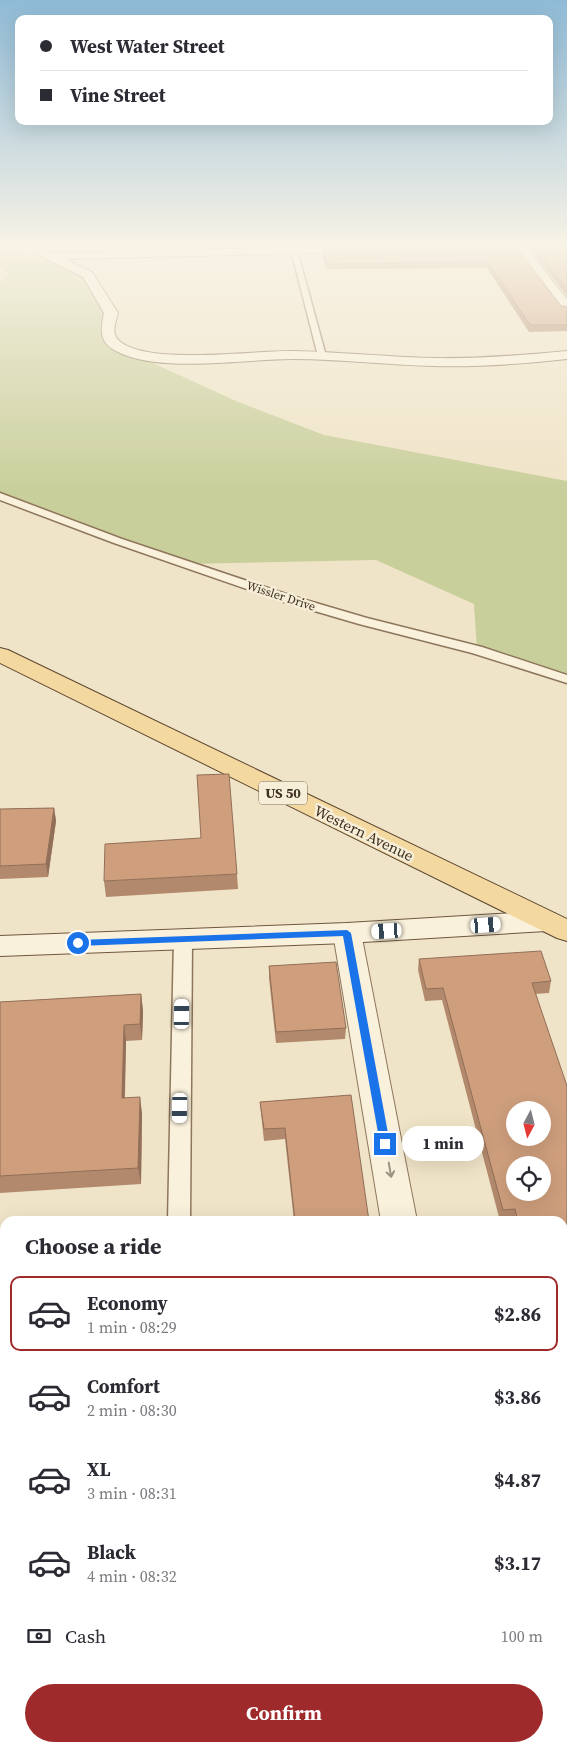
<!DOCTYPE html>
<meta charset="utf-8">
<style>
body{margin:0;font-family:"Source Serif 4",serif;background:#f2f2f3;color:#2b2b33;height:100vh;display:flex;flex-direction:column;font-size:19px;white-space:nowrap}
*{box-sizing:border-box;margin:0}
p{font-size:16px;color:#7c7c81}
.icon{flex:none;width:28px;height:28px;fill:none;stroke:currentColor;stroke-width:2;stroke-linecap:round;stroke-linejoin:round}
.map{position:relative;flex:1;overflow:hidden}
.side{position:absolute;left:0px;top:1216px;width:568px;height:536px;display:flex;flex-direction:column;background:#fff;border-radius:15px 15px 0 0;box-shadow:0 5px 20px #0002}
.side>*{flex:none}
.guide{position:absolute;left:15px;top:15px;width:538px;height:110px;border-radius:10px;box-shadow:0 5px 20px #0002;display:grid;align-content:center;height:110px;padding:0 25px;background:#fff}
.needle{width:32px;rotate:187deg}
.tools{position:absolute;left:506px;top:1101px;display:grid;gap:10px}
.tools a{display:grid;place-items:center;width:45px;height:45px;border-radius:50%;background:#fff;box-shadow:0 5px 20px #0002;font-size:25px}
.end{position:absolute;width:22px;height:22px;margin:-11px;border:6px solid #1a73e8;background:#fff;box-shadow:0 0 0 2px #fff}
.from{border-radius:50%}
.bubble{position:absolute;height:35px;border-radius:18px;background:#fff;box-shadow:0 5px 20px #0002;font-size:16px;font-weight:700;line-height:35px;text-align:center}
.car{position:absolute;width:15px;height:30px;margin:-15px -8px;border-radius:6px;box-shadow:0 0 4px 1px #0007;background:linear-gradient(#fff 24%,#345 0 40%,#fff 0 76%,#345 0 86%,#fff 0)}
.guide b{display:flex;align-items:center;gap:18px;height:48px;font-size:19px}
.guide b+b{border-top:1px solid #e1e1e2}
.guide i{width:12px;height:12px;background:#2b2b33}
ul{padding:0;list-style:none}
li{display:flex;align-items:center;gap:15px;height:75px;margin:0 10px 8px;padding:0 15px;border:2px solid transparent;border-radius:10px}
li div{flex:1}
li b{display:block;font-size:19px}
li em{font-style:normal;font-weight:700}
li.on{border-color:#9e2a2b}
li>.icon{width:45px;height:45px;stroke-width:1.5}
h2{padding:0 25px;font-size:22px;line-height:60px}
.pay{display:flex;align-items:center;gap:12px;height:55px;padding:0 25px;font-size:19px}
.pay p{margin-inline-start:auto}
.action{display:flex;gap:10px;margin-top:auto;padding:10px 25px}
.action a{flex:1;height:58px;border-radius:30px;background:#9e2a2b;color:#fff;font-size:20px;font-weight:700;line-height:58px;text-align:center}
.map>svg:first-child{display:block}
</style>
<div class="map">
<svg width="567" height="1752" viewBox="0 0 567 1752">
<rect width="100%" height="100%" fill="#f0e4c8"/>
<polygon fill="#c9cf9b" points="0,245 26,245 22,253 41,252 80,270 107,306 107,331 133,354 236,401 324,435 567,481 567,679 477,650 474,604 376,560 186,564 0,500 0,282 8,273 0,268"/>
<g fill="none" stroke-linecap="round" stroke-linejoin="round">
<defs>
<g id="lane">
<polygon points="294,248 297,250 326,356 325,358 318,356 291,250"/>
<polygon points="0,493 122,539 292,596 367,618 482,647 567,675 567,683 472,653 359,624 284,602 114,543 0,500"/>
<polygon points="183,933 189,935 192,939 190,1221 168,1221 174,939 177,935"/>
<rect x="0" y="1342" width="5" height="22"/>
<polygon points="5,1567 5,1647 0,1649 0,1569"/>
</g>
<g id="street">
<path d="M34,245H46V250L53,253L361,246L367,249L361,252L65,259L92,272L118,313C115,325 110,335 122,343C155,365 254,350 295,351C341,352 388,357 435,358C478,359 524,355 567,351V359C523,364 478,367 434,366C387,365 340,359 294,359C245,359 163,373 120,353C99,344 100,332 104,313L83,277L37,254Z"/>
<polygon points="471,245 560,245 555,248 527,249 567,299 567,312 562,311 518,252 513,249 476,250 472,249"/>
<polygon points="347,923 357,926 361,933 417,1221 381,1221 333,933 337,926"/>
<polygon points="465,1748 515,1748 516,1752 466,1752"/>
</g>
<polygon id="secondary" points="546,911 556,914 560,921 556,928 546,931 347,943 0,956 0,936 347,923"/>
<polygon id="primary" points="0,648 8,650 567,919 567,941 557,938 0,663"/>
</defs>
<use href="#lane" stroke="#8d765c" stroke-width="3"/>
<use href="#street" stroke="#8d765c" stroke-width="2"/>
<use href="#secondary" stroke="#6f573f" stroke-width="2"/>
<use href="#primary" stroke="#5b4430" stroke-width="2"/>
<polyline stroke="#8d765c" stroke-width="1" stroke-dasharray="2 1" stroke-linecap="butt" points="0,253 18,253"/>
<use href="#lane" fill="#faf1dc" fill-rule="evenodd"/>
<use href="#street" fill="#faf1dc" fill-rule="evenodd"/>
<use href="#secondary" fill="#faf1dc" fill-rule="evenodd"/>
<use href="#primary" fill="#f3d9a0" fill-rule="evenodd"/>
</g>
<g fill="#b2896c">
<polygon points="512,245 561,306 567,307 567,331 529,332 487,268 326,269 322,255 323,249"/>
<polygon points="531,245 567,245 567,296 531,251"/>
<polygon points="54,808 56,821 48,877 0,879 0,809"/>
<polygon points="237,874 238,889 106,897 104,881"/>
<polygon points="419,959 551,981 549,993 535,994 567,1086 567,1514 562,1514 562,1221 513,1221 512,1220 500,1221 442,1000 425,1001 418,970"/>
<polygon points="269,966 346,1028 345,1039 276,1043 269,978"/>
<polygon points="141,994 143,1011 142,1040 126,1041 125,1098 142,1113 141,1184 0,1193 0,1002"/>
<polygon points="351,1095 369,1221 294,1221 285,1139 264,1141 261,1113 260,1102"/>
<rect x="206" y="1748" width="217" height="4"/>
</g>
<g fill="#916f58">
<polygon points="54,808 56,821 48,877 46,864"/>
<polygon points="141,994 143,1011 142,1040 140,1024"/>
<polygon points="124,1025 126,1041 124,1114 122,1098"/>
<polygon points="140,1097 142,1113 141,1184 138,1168"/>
</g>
<g fill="#cf9f7d" stroke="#916f58" fill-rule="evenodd">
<polygon points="512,245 517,248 561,306 567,307 567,325 530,325 488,262 327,264 323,249"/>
<polygon points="532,245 567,245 567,289"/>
<polygon points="229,774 237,874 104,881 105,844 201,838 197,775"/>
<polygon points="54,808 46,864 0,866 0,809"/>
<path d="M541,951L551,981L532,983L567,1086V1504L562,1505V1221H518L515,1209L503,1210L443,988L426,989L419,959ZM515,1110H542V1138H515ZM515,1165H542V1192H515Z"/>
<polygon points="336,962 346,1028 276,1032 269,966"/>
<polygon points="141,994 140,1024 124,1025 122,1098 140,1097 138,1168 0,1176 0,1002"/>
<polygon points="351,1095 369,1221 295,1221 285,1128 264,1129 260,1102"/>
<polygon points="206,1748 236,1748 206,1750"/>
<rect x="247" y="1748" width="176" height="4"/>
</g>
<defs><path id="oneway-shaft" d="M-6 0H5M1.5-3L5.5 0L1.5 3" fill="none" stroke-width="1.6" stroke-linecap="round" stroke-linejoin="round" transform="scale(1.25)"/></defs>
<use stroke="#9c907e" href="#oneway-shaft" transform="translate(390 1170) rotate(80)"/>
<linearGradient id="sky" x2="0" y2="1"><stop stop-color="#8fbad6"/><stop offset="0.5" stop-color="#f8f3e6"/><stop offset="1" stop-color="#f8f3e6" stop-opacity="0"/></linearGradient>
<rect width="567" height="491" fill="url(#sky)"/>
<polygon fill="#1a73e8" points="347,930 351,933 390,1144 385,1149 380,1144 343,936 78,946 73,943 78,940"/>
<g text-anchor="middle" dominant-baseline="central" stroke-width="5" stroke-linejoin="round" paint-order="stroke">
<g font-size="12" fill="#3d2e20" stroke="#f7eed8">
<text transform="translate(281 596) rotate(18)">Wissler Drive</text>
</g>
<rect fill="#f7eed8" stroke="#756857" stroke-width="1" x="259" y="781.5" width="48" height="23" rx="4"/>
<g font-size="14" font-weight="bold" fill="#3d2e20">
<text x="283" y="793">US 50</text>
</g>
<g font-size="15" fill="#3d2e20" stroke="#f7eed8">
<text transform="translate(364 833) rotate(26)">Western Avenue</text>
</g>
</g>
</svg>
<div class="tools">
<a><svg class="needle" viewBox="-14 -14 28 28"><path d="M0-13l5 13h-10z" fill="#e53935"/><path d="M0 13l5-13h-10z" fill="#7c7c81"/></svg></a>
<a><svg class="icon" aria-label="locate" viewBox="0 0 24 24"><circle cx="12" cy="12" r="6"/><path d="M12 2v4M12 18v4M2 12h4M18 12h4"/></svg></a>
</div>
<i class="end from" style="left:78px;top:943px"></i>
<i class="end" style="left:385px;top:1144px"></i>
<div class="bubble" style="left:402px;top:1126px;width:82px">1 min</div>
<i class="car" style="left:486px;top:925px;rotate:86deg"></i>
<i class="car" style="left:387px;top:931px;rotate:267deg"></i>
<i class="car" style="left:182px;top:1014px;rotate:1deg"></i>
<i class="car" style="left:180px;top:1108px;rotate:181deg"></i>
<div class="guide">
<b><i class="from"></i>West Water Street</b>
<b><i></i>Vine Street</b>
</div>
<section class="side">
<h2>Choose a ride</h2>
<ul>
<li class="on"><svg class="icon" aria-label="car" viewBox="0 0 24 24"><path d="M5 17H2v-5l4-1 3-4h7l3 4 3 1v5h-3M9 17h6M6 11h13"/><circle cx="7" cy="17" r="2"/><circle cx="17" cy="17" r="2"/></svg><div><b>Economy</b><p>1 min · 08:29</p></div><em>$2.86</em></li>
<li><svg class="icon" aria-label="car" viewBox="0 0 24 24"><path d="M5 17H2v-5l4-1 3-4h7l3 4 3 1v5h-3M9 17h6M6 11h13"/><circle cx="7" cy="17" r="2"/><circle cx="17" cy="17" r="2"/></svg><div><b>Comfort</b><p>2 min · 08:30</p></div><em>$3.86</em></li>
<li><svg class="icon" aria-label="car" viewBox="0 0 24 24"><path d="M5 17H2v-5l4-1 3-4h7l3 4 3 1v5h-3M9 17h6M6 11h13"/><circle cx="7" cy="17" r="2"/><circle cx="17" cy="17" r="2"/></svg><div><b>XL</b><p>3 min · 08:31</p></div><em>$4.87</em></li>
<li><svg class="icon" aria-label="car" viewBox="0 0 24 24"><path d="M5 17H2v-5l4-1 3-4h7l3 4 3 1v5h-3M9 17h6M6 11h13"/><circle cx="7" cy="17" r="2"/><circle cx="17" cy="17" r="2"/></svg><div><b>Black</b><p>4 min · 08:32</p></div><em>$3.17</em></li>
</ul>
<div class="pay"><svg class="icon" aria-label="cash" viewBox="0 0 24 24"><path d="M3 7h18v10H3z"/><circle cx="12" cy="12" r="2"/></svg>Cash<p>100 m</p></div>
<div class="action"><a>Confirm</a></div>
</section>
</div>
